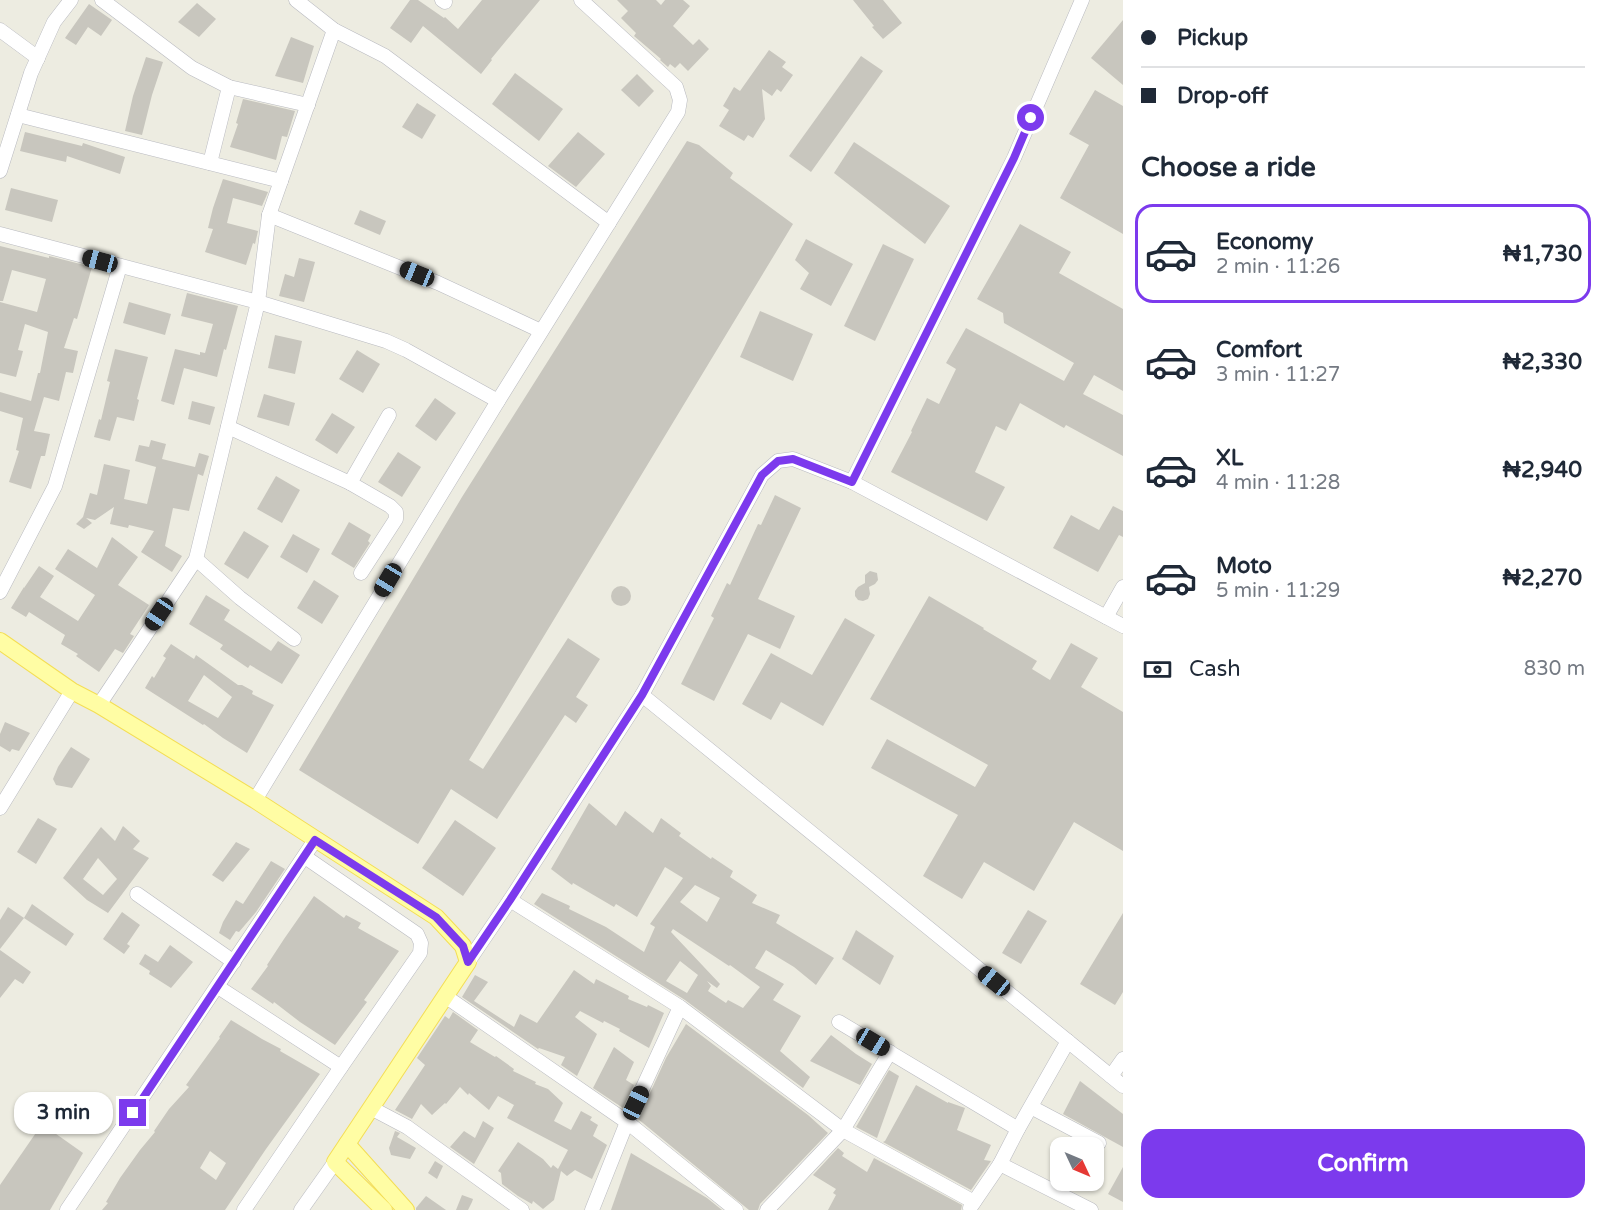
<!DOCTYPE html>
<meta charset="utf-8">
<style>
body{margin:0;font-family:"Varela Round",sans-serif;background:#f2f2f3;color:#1f2937;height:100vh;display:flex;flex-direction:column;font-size:22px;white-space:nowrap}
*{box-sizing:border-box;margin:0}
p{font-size:20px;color:#747a83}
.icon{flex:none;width:33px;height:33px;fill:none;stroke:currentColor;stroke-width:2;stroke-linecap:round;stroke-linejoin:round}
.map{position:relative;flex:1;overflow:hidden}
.panel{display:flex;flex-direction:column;background:#fff;width:480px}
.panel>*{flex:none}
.hud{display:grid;align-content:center;height:132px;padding:0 18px;background:#fff}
.needle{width:39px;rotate:134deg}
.tools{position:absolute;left:1050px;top:1137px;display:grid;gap:12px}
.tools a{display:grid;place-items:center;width:54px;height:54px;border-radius:12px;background:#fff;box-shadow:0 2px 4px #0004;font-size:30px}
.end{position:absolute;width:27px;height:27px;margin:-14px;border:8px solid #7c3aed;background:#fff;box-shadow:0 0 0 3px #fff}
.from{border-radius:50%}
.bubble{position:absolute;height:42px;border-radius:18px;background:#fff;box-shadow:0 2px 4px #0004;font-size:20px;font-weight:700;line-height:42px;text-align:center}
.car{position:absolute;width:18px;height:36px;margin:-18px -9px;border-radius:8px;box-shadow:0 0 4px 2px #0007;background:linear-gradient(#222 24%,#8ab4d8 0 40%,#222 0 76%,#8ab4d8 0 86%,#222 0)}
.hud b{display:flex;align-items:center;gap:21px;height:57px;font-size:22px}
.hud b+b{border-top:2px solid #e0e1e3}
.hud i{width:15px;height:15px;background:#1f2937}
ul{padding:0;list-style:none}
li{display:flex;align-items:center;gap:18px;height:99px;margin:0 12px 9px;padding:0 6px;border:3px solid transparent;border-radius:18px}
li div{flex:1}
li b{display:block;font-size:22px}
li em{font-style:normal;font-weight:700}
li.selected{border-color:#7c3aed}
li>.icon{width:54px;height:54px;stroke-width:1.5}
h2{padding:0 18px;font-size:27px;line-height:72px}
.pay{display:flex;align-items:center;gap:15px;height:66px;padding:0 18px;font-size:22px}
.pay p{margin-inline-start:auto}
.button{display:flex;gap:12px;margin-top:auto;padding:12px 18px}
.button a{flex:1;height:69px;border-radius:18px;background:#7c3aed;color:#fff;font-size:24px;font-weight:700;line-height:69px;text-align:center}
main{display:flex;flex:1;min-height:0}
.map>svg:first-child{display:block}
</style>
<main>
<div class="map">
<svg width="1123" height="1210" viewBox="0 0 1123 1210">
<rect width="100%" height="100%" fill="#edece1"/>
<g fill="#c8c6be" fill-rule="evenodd">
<polygon points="410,0 418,0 444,18 445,17 458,29 482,0 540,0 491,59 492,60 481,74 423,26 411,43 390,28"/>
<polygon points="617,0 656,0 661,5 665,0 683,0 690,6 673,26 693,45 699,39 709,49 688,71 680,63 675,68 670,64 668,67 660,60 661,59 634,36 636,33 621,18 628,11"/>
<polygon points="853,0 883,0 902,23 883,39 872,27 874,26"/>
<polygon points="197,3 216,19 199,37 178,22"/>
<polygon points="89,4 112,20 101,36 88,27 76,45 65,38"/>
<polygon points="1123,20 1123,85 1091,58"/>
<polygon points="291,37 314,46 303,83 275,76"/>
<polygon points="769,50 786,62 782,67 793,75 781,92 777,89 772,96 762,89 765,119 753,138 748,135 744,141 719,126 729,110 723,106 734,87 740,91"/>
<polygon points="861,56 883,71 811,172 789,156"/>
<polygon points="146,57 163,62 152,95 142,135 125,131 133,96"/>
<polygon points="515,73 563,109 539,141 492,104"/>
<polygon points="637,74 654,91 639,107 621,90"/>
<polygon points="1095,90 1123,106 1123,234 1060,198 1089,145 1069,134"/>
<polygon points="243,99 295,111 287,137 282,136 276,160 230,147 238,124 236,123"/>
<polygon points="417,103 436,115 422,139 402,127"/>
<polygon points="25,132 82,146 83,143 125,157 120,174 67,156 66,162 20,151"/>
<polygon points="578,132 605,154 576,187 548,166"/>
<polygon points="687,141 699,145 733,173 730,178 793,224 469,760 483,769 568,638 600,659 576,697 588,705 576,723 565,715 497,819 451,789 418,844 299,770 462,497"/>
<polygon points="854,142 950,206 925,244 834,173"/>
<polygon points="223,179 268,192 262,206 233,198 227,223 258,231 255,244 253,243 246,265 205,252 213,229 208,228 213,208"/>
<polygon points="11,188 58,200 52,222 5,210"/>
<polygon points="360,210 386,221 380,235 354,224"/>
<polygon points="1020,224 1071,252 1059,273 1123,309 1123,391 1094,375 1083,394 1123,415 1123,456 1066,425 1064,428 1020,403 1006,431 996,426 975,472 1005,487 987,521 891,472 912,432 911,431 927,398 939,404 956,369 946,363 966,328 1064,381 1074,363 1004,323 1003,313 977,299"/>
<polygon points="806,239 853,264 831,306 800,289 809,273 795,260"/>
<polygon points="883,244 914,259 875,341 844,326"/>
<polygon points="0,246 49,258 49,256 92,267 77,319 74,318 64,348 78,351 73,373 66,372 59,401 44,397 34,431 50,434 45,456 41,456 31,489 9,482 19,451 16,450 23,418 0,411 0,392 31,401 38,373 40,373 48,332 25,324 18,350 23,351 16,377 0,373 0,302 37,312 46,279 12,270 3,301 0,301"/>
<polygon points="299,258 315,262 304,302 279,296 285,274 294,277"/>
<polygon points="187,293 238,306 226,350 224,349 217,377 184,368 174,405 161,401 175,349 200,355 200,352 205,353 213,324 181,316"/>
<polygon points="129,302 171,314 165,335 123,323"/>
<polygon points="760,311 813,334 793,381 740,357"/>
<polygon points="275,335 302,341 295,374 268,368"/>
<polygon points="115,349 148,357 137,399 139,400 134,421 117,417 110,441 94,437 99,419 101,420 110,382 107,381"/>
<polygon points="357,350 380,364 363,393 339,379"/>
<polygon points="264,394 295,403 289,426 257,417"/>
<polygon points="435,398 456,413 436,441 415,426"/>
<polygon points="192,401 215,407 210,425 188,419"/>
<polygon points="332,413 355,427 337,454 315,440"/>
<polygon points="151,440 166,444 162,459 195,467 199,453 209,456 203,476 198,474 189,511 173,508 165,546 182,556 172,572 141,552 154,531 129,525 128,528 110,524 114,507 95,520 86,518 92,523 84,529 76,524 83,517 90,493 97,495 104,464 130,470 124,499 147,504 156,467 135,461 139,445 149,447"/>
<polygon points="398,452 421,467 402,497 378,482"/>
<polygon points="276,476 300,490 282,523 257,509"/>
<polygon points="775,495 801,508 758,599 795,616 780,649 748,634 714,701 681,684 714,618 711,616 727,583 730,585 758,524 761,525"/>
<polygon points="1113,506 1123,511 1123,537 1119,535 1098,572 1053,548 1071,515 1099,530"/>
<polygon points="349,522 371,535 368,541 370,543 354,568 331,554"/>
<polygon points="244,531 269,546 248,579 224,564"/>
<polygon points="293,534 320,549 307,573 280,557"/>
<polygon points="112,537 138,557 118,585 149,605 130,634 134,636 123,653 115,649 99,672 76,656 78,654 61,644 65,635 29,612 26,617 11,608 24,587 24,588 39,566 54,576 40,597 78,621 95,595 55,569 68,549 97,568"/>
<polygon points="870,571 877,573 878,580 875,584 869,587 870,594 868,599 863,601 858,600 855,596 855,591 858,587 865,583 865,575"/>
<polygon points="314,580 339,596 322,624 297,608"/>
<circle cx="621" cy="596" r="10"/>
<polygon points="206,595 230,610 224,620 271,651 278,641 300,655 282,684 250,665 248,668 220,649 223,645 189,624"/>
<polygon points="929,596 984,628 983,629 1037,661 1032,669 1050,680 1071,643 1098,658 1081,687 1123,712 1123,851 1074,822 1034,891 984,862 962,899 923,876 958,815 871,768 887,739 975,787 988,765 870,699"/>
<polygon points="845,618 875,635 823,726 781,702 771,720 742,704 771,653 812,675"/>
<path d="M171,644L194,659L196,655L238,685H242L253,691L252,694L274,705L247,753L223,738L204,724L203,725L145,688L152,676L154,678L166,658L163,656ZM204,675L232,697L218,718L188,701Z"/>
<polygon points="5,722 30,733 19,751 12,749 10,752 0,746 0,734"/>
<polygon points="71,747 90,759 72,788 56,785 53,779 58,767"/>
<path d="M589,803L616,826L625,811L653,833L661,818L681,833L679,836L711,859L712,857L733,871L730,877L757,895L752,903L780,915L776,923L834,958L816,985L794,967L766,950L755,968L784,984L773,1000L801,1016L780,1051L810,1077L803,1088L685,1000L534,904L542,893L570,906L569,909L606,927L644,952L655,927L650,924L683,878L665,867L637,917L616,904L614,907L573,883L572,885L551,869ZM695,885L720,898L707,922L680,902ZM673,929L729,966L730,965L760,987L743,1008L728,1000L726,1003L708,991L711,986L707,981L717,988L720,984L671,932ZM680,961L698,975L687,993L666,981Z"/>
<polygon points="38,818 57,829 36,864 17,852"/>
<polygon points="455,820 496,848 463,896 422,868"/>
<path d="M123,826L140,841L133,849L149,858L108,913L87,900L63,878L101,827L115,841ZM98,858L117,879L103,895L83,879Z"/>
<polygon points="236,842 250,849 223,882 212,875"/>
<polygon points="271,861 285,869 256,912 239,932 236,931 230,940 219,933 223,922 236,900 243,904"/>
<polygon points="314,896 344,918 346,915 361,923 358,928 399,951 364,1000 367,1002 335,1045 300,1022 274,1002 273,1004 251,989 268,966 267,965 284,939"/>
<polygon points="32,904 74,934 66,946 24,918"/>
<polygon points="8,907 24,918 0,949 0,920"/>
<polygon points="1028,910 1047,921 1021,964 1002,953"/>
<polygon points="122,912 140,925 127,944 130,946 124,954 103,939"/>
<polygon points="1123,913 1123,992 1115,1005 1080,984"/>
<polygon points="856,930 894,956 880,985 842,959"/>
<polygon points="170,945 193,962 171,988 149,974 150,971 139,964 145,954 158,962"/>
<polygon points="0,950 31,972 23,984 15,979 0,998"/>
<polygon points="574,970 594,984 596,979 629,996 628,999 647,1007 648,1005 664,1013 649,1048 619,1031 620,1029 604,1021 603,1023 580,1011 575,1017 597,1034 577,1076 561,1065 565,1057 539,1048 538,1049 462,997 475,975 488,982 474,1001 514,1027 520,1014 537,1023"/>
<polygon points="453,1012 478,1030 470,1042 495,1057 496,1056 514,1069 513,1071 536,1082 535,1084 548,1089 563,1103 554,1121 571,1130 581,1111 592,1117 590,1120 598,1125 593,1136 607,1145 592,1179 575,1170 567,1176 561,1171 554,1200 543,1209 533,1201 532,1204 518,1196 502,1184 501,1173 498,1171 518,1142 543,1159 551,1168 553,1165 558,1169 568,1150 507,1118 514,1105 498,1096 489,1110 469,1093 468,1095 460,1087 446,1104 445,1103 432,1115 421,1104 412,1119 395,1110 425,1065 417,1058 445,1016 449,1019"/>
<path d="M231,1020L262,1039L281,1049L280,1051L320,1074L266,1149L225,1210H102L108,1203L106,1202L120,1178L140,1150L155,1132L154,1131L169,1109L189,1087L186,1085L220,1038L219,1037ZM210,1151L226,1163L216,1180L200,1168Z"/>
<polygon points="686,1024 808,1115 828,1133 760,1204 758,1210 749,1210 638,1119 666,1058"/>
<polygon points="831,1035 856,1054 872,1064 860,1085 810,1061"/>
<polygon points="614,1047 634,1062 626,1080 634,1085 623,1108 593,1088"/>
<polygon points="889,1070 899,1076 877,1138 856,1127"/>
<polygon points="1080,1081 1123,1114 1123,1147 1063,1114"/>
<polygon points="916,1085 948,1103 948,1102 965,1108 957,1130 991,1145 984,1160 991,1161 971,1190 883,1142 885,1141"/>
<polygon points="483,1121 494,1128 474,1164 450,1147 464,1131 475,1138"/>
<polygon points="42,1124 83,1153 50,1210 0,1210 0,1185"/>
<polygon points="395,1131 400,1133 397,1137 416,1148 410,1159 391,1155 389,1148"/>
<polygon points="838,1148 844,1153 842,1156 867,1172 874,1158 962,1205 961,1210 828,1210 836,1195 833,1193 836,1189 813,1175"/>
<polygon points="631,1153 707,1198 722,1210 611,1210"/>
<polygon points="435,1161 443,1166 437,1179 428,1173"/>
<polygon points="1123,1167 1123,1202 1108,1194"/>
<polygon points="462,1195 473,1199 472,1202 468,1210 456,1210"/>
<polygon points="426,1196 446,1210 416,1210 416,1208"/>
</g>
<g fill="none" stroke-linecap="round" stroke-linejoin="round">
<defs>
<g id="minor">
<polyline points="102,0 192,68 229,87 308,105"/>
<polyline points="296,0 334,30 385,56 609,223"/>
<polyline points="442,0 445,2"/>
<polyline points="0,30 38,58"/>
<polyline points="18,115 281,181"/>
<polyline points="210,163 229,87"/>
<polyline points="0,171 31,73 54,22 71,0"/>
<polyline points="269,215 438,283 541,331"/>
<polyline points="0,234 258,302 386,341 406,350 498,401"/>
<polyline points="228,427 350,483 390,506 396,512 396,519 361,573"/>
<polyline points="852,482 1014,158 1082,0"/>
<polyline points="350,483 389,415"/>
<polyline points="196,559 240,598 294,639"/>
<polyline points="0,592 55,486 120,266"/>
<polyline points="1106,617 1123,587"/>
<polyline points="642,695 1123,1086"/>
<polyline points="99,705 196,559 258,302 269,215 334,30"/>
<polyline points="255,800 498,401 678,112 680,100 676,87 581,0"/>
<polyline points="0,808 72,691"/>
<polyline points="137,894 234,962"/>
<polyline points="510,900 680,1007 843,1130 974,1202"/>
<polyline points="468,962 510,900 642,695 762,475 778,461 793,459 852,482 1123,626"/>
<polyline points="218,987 341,1067"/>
<polyline points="445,996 627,1122 736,1210"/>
<polyline points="839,1022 1018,1129"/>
<polyline points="1111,1076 1123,1059"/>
<polyline points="1031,1107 1099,1143"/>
<polyline points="371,1108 407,1127 522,1210"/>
<polyline points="1000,1164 1091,1210"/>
<polyline points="970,1208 1000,1164 1018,1129 1068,1041"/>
<polyline points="67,1210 315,840"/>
<polyline points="244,1210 341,1067 420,953 421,943 417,934 305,857"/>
<polyline points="301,1210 335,1162"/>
<polyline points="592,1210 627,1122 680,1007"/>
<polyline points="767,1210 843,1130 890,1052"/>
</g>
<g id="major">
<polyline points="0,641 72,691 99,705 255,800 436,917 463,946 468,962 335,1162 384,1210"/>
<polyline points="347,1144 406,1210"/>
</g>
</defs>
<use href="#minor" stroke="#b9bac0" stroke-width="15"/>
<use href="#major" stroke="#f4de54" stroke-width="18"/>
<use href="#minor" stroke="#fff" stroke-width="14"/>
<use href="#major" stroke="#fffda4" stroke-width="16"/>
</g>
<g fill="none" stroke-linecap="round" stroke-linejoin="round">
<polyline stroke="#7c3aed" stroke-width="8" points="133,1113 315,840 436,917 463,946 468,962 510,900 642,695 762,475 778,461 793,459 852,482 1014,158 1031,118"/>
</g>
</svg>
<div class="tools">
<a><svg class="needle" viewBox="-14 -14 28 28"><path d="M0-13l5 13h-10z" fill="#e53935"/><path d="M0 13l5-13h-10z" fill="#747a83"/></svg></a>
</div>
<i class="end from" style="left:1031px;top:118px"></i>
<i class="end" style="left:133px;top:1113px"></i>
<div class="bubble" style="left:14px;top:1092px;width:99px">3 min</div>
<i class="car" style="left:100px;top:261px;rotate:285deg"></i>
<i class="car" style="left:417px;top:274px;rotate:292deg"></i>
<i class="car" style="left:388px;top:580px;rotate:211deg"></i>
<i class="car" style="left:159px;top:614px;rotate:214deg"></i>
<i class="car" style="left:994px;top:981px;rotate:309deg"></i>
<i class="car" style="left:873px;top:1042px;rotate:121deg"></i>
<i class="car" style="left:636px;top:1103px;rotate:25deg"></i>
</div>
<section class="panel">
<div class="hud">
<b><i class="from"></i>Pickup</b>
<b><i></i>Drop-off</b>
</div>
<h2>Choose a ride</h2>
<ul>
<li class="selected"><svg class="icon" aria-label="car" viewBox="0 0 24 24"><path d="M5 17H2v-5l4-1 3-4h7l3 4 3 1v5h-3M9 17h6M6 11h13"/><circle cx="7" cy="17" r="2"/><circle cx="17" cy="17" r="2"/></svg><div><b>Economy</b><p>2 min · 11:26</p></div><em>₦1,730</em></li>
<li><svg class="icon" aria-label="car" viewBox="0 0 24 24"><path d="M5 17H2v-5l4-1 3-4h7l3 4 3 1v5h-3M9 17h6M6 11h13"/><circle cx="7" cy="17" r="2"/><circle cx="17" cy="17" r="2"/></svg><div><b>Comfort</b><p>3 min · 11:27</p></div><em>₦2,330</em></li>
<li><svg class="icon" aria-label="car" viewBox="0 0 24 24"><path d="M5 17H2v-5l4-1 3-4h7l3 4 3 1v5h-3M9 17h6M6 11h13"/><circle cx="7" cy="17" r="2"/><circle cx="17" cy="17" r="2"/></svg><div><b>XL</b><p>4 min · 11:28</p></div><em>₦2,940</em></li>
<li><svg class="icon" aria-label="car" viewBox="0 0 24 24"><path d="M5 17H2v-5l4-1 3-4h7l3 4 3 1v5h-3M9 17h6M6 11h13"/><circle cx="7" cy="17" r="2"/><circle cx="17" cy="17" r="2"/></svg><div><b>Moto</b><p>5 min · 11:29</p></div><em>₦2,270</em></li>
</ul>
<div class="pay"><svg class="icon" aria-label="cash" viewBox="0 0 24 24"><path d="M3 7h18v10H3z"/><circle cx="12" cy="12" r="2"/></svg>Cash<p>830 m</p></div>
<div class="button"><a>Confirm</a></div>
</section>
</main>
